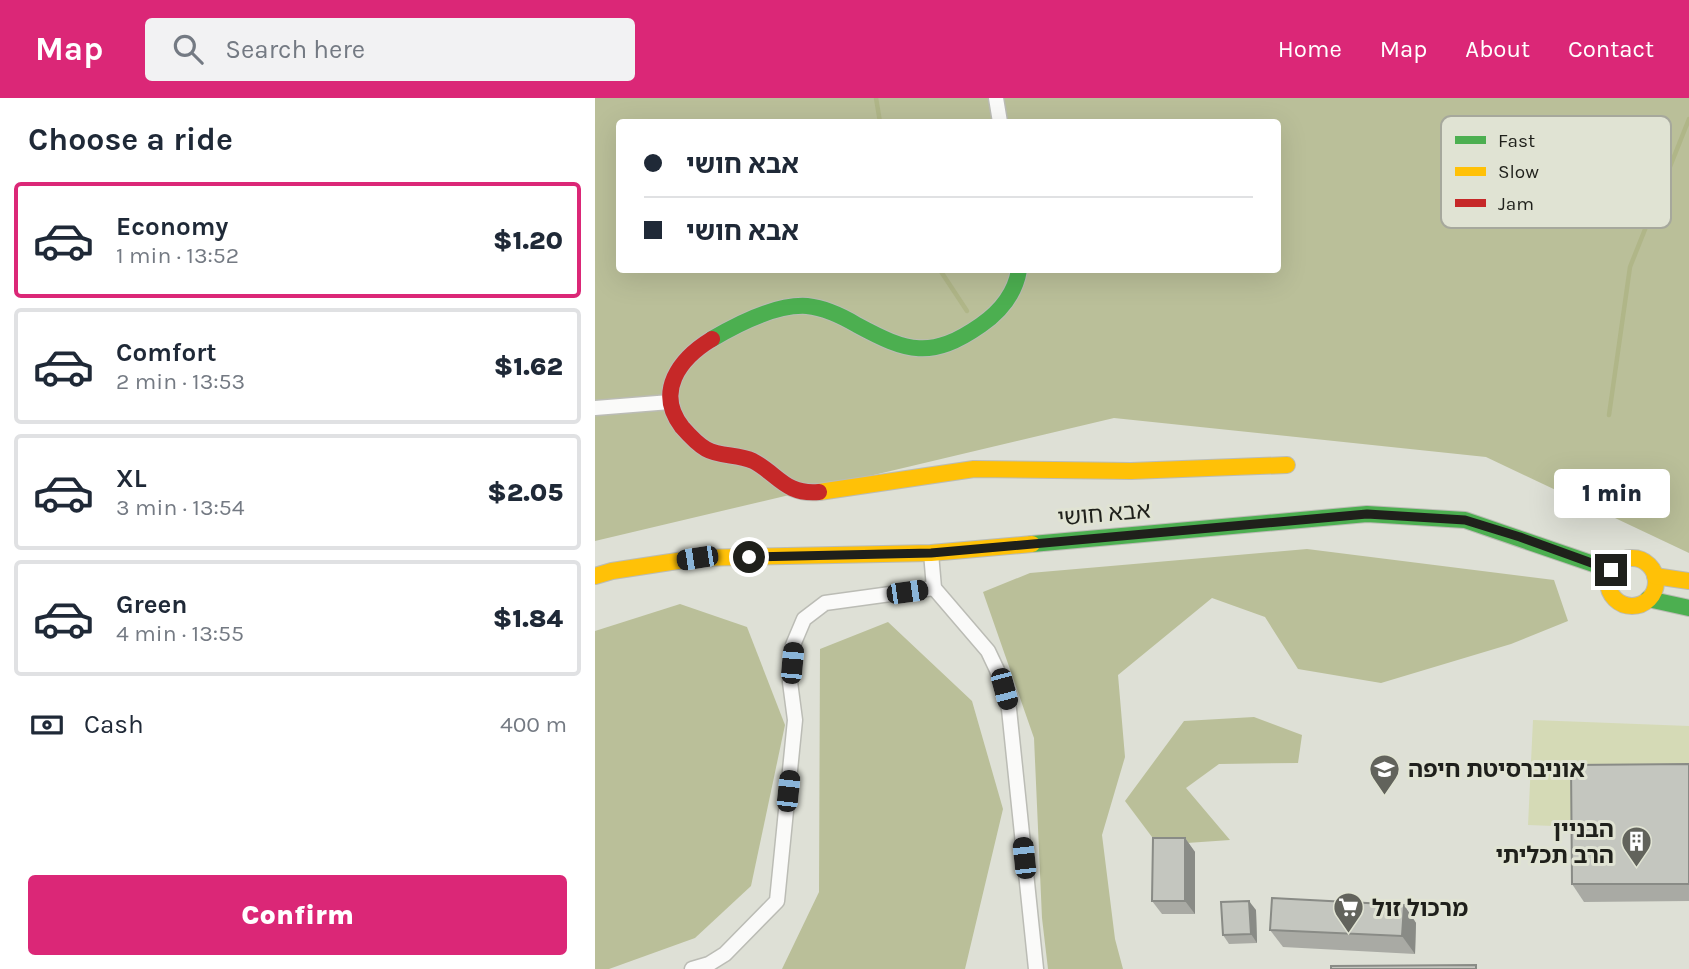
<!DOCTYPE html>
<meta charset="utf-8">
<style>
body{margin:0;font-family:Karla,"Noto Sans Hebrew",sans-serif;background:#f2f2f3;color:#1f2937;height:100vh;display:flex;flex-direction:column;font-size:26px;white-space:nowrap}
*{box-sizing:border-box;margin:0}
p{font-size:23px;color:#747a83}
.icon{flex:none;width:38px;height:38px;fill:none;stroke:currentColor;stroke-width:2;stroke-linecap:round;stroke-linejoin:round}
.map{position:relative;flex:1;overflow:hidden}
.panel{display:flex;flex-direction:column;background:#fff;width:595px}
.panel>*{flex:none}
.hud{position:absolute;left:21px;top:21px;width:665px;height:154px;border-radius:7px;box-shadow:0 7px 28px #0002;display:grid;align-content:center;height:154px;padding:0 28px;background:#fff}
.end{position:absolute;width:32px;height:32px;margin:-16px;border:9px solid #1f201b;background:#fff;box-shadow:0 0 0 4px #fff}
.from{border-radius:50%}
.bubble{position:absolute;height:49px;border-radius:7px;background:#fff;box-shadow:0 7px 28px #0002;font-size:23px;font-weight:800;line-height:49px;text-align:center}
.car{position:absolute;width:21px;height:42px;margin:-21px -10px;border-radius:9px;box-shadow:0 0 5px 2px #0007;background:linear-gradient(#222 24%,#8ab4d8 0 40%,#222 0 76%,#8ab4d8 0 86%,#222 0)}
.hud b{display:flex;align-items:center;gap:24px;height:66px;font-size:26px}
.hud b+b{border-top:2px solid #e0e1e3}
.hud i{width:18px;height:18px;background:#1f2937}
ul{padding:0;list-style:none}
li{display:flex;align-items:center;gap:21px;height:116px;margin:0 14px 10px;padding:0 14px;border:4px solid #e0e1e3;border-radius:7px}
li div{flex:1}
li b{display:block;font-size:26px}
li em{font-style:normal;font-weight:800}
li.active{border-color:#db2777}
li>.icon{width:63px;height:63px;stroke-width:1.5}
h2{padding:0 28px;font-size:32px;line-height:84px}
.pay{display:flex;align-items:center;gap:18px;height:77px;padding:0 28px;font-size:26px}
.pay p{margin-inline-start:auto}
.primary-button{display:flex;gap:14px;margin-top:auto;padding:14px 28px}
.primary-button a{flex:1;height:80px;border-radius:7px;background:#db2777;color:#fff;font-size:28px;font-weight:800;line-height:80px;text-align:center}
header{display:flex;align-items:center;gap:42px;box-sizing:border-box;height:98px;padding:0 35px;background:#db2777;color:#fff}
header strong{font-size:33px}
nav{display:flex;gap:38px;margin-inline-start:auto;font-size:24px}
.search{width:490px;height:63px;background:#f2f2f3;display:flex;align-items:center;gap:18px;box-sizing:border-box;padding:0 24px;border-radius:7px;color:#747a83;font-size:26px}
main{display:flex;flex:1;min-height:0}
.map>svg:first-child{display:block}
</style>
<header>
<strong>Map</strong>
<div class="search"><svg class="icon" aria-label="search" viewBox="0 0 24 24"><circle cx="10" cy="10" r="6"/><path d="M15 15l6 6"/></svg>Search here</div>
<nav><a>Home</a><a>Map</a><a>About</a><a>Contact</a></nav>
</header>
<main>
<section class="panel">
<h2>Choose a ride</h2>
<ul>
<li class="active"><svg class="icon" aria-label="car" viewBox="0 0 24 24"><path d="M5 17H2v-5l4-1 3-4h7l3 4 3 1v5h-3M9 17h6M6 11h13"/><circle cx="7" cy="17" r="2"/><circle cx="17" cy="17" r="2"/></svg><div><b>Economy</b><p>1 min · 13:52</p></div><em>$1.20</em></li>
<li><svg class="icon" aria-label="car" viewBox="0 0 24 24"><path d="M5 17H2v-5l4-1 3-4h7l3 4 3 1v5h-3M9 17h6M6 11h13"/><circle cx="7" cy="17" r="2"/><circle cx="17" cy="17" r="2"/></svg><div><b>Comfort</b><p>2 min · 13:53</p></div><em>$1.62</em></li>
<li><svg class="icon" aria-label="car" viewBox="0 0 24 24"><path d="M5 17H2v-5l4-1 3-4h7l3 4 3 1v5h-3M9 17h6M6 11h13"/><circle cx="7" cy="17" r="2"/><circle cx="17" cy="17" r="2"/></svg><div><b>XL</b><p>3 min · 13:54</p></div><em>$2.05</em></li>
<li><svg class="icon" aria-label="car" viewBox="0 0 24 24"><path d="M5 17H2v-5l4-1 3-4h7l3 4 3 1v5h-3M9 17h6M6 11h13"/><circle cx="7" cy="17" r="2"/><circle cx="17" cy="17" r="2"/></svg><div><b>Green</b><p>4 min · 13:55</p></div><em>$1.84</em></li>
</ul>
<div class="pay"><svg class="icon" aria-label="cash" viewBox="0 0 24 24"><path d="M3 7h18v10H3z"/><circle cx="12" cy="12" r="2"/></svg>Cash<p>400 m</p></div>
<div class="primary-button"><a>Confirm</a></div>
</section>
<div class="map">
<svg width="1094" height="871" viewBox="0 0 1094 871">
<rect width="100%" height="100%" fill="#dee0d6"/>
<polygon fill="#d5dab6" points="938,622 1094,628 1094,678 984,729 933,727"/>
<g fill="#babf99" fill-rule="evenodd">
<path d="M0,0H1094V455L891,359L519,320L0,443ZM24,24H682V172H24Z"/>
<polygon points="712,451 959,482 973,523 916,546 786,585 703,571 670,519 617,500 523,577 530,659 507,737 520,841 528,871 453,871 447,820 439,640 388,494 435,475"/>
<polygon points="85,506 152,529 190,627 156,788 100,840 14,871 0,871 0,533"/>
<polygon points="293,524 377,603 408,711 370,871 187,871 224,794 225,551"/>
<polygon points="659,619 707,637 703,665 624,666 591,690 635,742 563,747 530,703 589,623"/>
</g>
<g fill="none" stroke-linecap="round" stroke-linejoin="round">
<g stroke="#b0b688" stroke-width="4.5">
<polyline points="281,0 285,24"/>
<polyline points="345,172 372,213"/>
<polyline points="1014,317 1035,169 1094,21"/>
</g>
<defs>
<g id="street">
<polyline points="401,0 405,24"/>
<polyline points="0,310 75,304"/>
<polyline points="336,455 339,490 393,553 402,572 414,611 441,871"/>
<polyline points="97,871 114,866 130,856 182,803 200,622 195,584 198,547 209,521 230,505 339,490"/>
</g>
<g id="fast">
<path d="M117,241C144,225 181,206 212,208C230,210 247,218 262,227C312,254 336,262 386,227C406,213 420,196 424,172"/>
<polyline points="437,446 772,416 870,422 1016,472"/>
<polyline points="1053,501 1094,510"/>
</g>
<g id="slow">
<polyline points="224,394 379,371 536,373 692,367"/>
<circle cx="1037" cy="484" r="24"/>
<polyline points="0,478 17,473 102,460 336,455 437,446"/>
<polyline points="1060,478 1094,483"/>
</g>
<path id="jam" d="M117,241C84,261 60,294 87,329C94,337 102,346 111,351C125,359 143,356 158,363C183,376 190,397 224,394"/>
</defs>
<use href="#street" stroke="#bbbcb5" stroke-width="17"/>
<use href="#fast" stroke="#bbbcb5" stroke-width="18"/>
<use href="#slow" stroke="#bbbcb5" stroke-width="18"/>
<use href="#jam" stroke="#bbbcb5" stroke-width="18"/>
<use href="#street" stroke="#fafaf9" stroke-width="14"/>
<use href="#fast" stroke="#4caf50" stroke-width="16"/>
<use href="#slow" stroke="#ffc107" stroke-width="16"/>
<use href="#jam" stroke="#c62828" stroke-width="16"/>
</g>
<g fill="#a9aaa4">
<polygon points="1094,666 1094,803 989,804 977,786"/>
<polygon points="590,740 600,754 600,816 567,816 557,803"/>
<polygon points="809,807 821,825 820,856 688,849 675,832"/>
<polygon points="661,812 662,845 634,846 628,837"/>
</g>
<g fill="#898b86">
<polygon points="590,740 600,754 600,816 590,803"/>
<polygon points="654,803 661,812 662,845 656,836"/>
<polygon points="809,807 821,825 820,856 807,838"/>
</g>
<g fill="#c4c6bf" stroke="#898b86" stroke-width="2">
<polygon points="1094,666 1094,786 977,786 976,667"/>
<polygon points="558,740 590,740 590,803 557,803"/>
<polygon points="677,800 809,807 807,838 675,832"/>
<polygon points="654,803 656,836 628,837 626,804"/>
<polygon points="881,867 881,871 736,871 736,868"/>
</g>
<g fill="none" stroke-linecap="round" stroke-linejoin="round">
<polyline stroke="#1f201b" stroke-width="9" points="154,459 336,455 772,416 870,422 925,439 1016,472"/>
</g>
<defs>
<symbol id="university-pin" viewBox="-11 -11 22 30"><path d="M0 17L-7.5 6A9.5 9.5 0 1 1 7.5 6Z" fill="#62635c" stroke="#e0e3d3"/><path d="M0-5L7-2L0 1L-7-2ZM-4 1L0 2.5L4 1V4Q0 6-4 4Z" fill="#fff"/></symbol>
<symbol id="building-pin" viewBox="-11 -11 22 30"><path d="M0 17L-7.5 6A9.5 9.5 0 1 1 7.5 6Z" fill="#62635c" stroke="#e0e3d3"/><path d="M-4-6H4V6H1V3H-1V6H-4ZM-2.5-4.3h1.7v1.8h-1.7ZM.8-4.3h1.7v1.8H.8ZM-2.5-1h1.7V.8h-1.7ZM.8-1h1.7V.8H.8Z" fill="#fff"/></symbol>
<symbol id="supermarket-pin" viewBox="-11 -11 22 30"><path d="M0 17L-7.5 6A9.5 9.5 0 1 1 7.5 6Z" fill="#62635c" stroke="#e0e3d3"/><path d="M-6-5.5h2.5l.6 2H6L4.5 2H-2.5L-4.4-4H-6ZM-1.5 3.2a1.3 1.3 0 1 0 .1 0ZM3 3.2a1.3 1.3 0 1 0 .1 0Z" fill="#fff"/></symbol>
</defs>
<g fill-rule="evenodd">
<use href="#university-pin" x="772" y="654" width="35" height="47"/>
<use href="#building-pin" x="1024" y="726" width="35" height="47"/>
<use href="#supermarket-pin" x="736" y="792" width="35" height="47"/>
</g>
<g text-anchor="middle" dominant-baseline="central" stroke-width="6" stroke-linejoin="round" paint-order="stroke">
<g font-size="23" fill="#1f201b" stroke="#e0e3d3">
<text transform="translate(509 416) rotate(-5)">אבא חושי</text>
</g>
<g font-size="23" font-weight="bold" fill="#1f201b" stroke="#e0e3d3" text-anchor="start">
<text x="813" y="671">אוניברסיטת חיפה</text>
<text x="1019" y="731" text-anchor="end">הבניין<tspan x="1019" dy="26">הרב תכליתי</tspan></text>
<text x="777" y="810">מרכול זול</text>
</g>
</g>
<rect x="846" y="18" width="230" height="112" rx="10" fill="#e0e3d3" stroke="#a6a89c" stroke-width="2"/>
<rect x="860" y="38" width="31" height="8" fill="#4caf50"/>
<rect x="860" y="69" width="31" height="9" fill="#ffc107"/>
<rect x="860" y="101" width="31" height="8" fill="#c62828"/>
<g font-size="19" fill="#1f201b">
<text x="903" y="49">Fast</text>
<text x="903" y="80">Slow</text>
<text x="903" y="112">Jam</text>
</g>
</svg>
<i class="end from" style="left:154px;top:459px"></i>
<i class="end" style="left:1016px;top:472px"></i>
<div class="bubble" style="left:959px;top:371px;width:116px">1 min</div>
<i class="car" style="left:102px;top:460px;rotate:261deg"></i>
<i class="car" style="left:312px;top:494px;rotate:82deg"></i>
<i class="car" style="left:197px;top:565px;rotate:5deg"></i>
<i class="car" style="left:409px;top:591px;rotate:165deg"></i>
<i class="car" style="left:193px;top:693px;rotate:6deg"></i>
<i class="car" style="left:429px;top:760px;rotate:354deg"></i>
<div class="hud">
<b><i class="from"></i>אבא חושי</b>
<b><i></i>אבא חושי</b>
</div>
</div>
</main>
